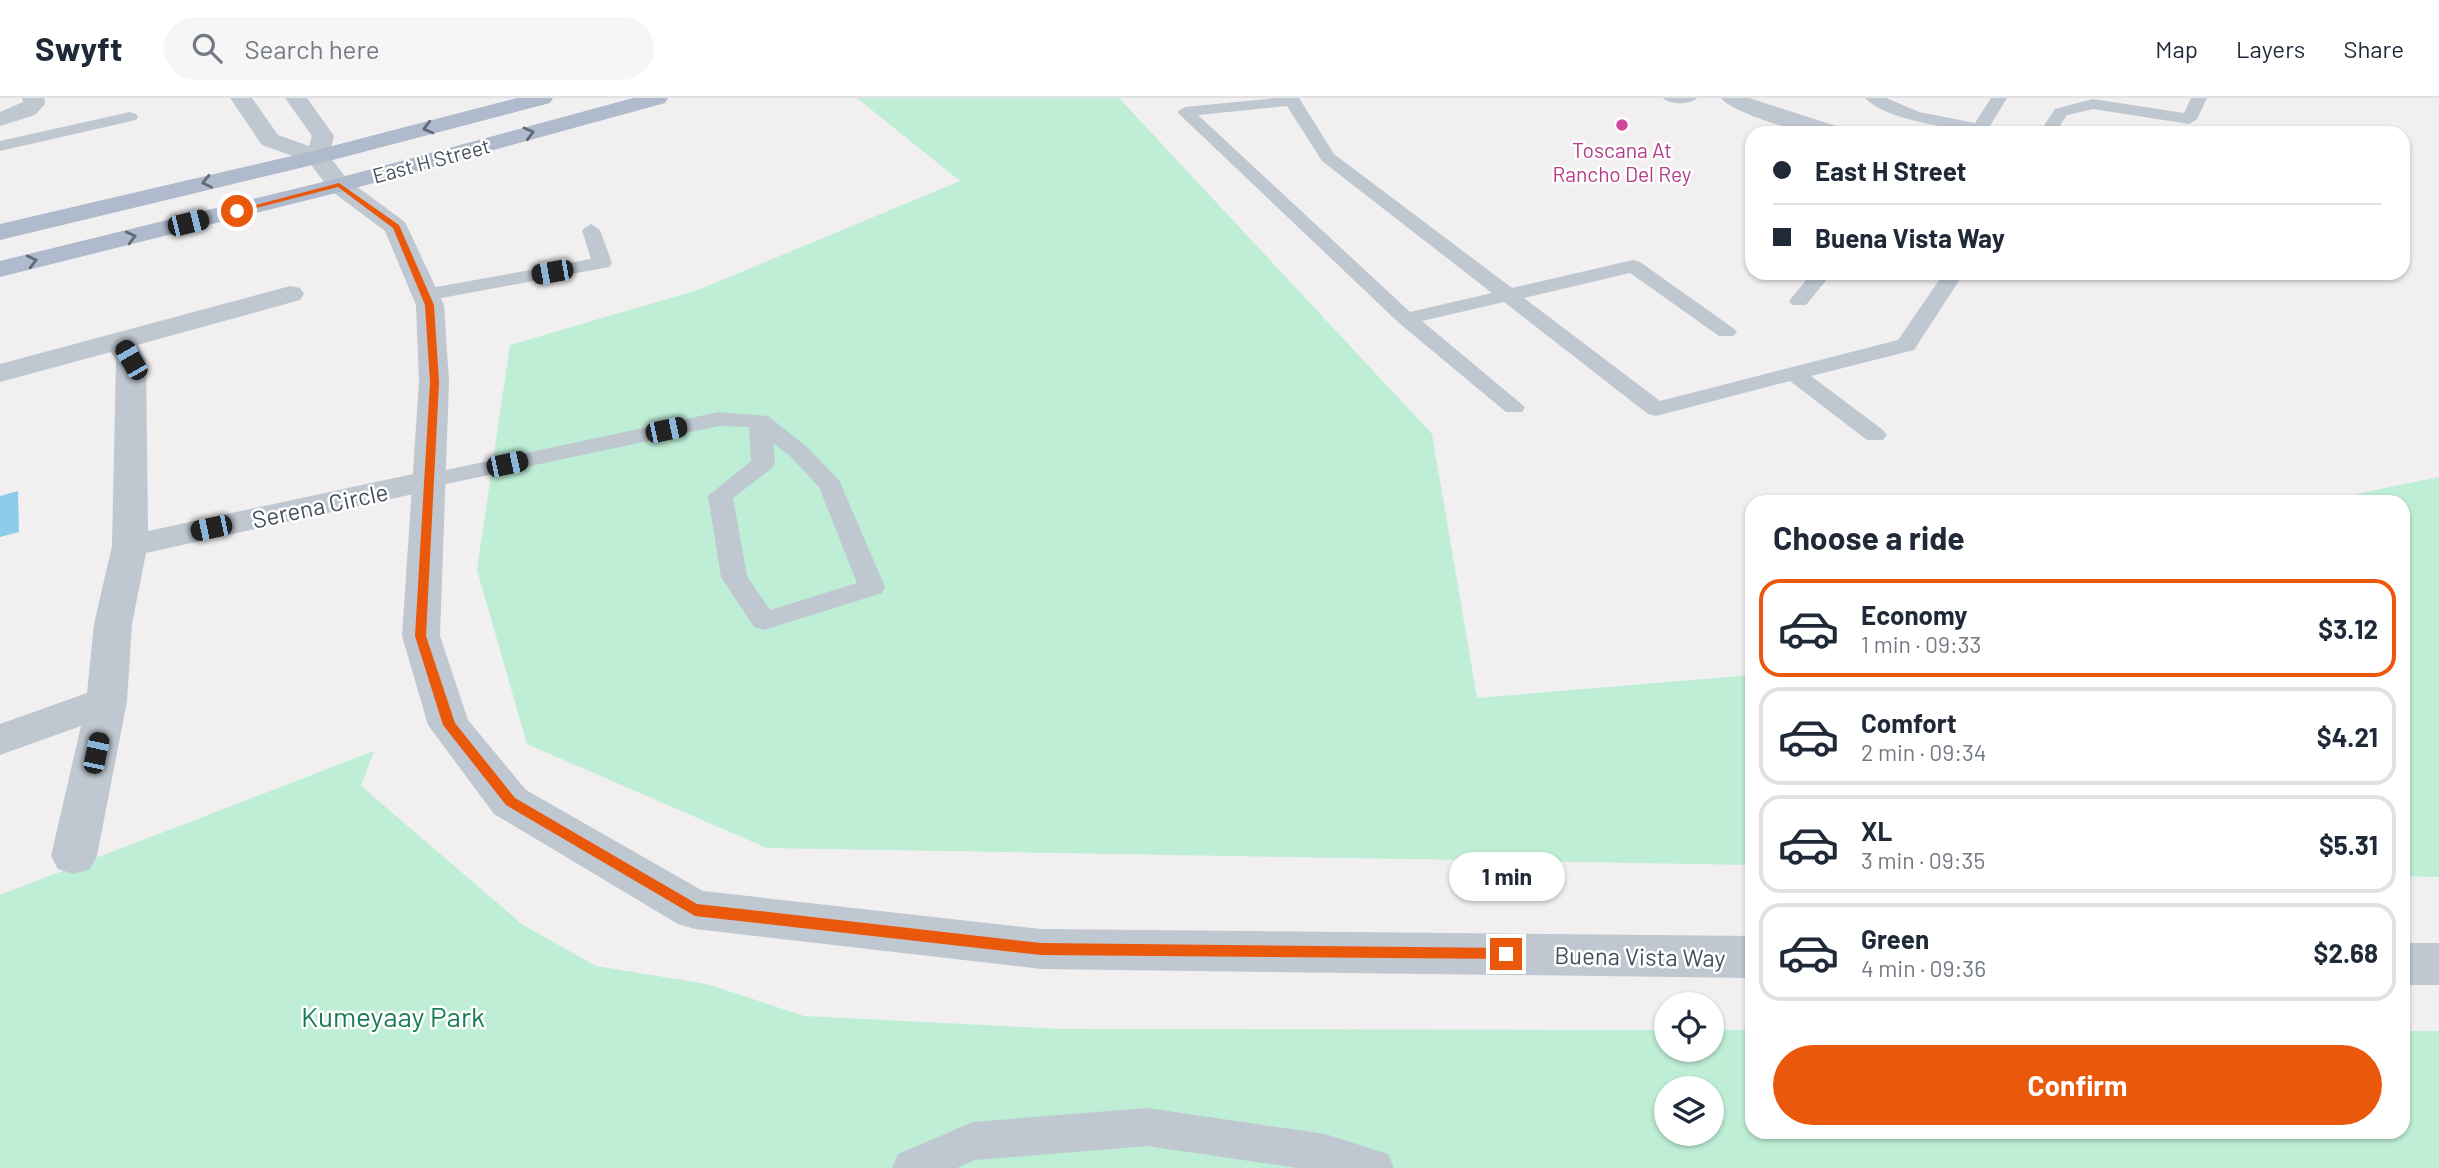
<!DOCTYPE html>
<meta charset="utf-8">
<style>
body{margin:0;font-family:Barlow,sans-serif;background:#f6f6f7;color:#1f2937;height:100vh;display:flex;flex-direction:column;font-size:26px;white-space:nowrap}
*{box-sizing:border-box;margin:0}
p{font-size:23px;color:#747a83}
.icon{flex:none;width:38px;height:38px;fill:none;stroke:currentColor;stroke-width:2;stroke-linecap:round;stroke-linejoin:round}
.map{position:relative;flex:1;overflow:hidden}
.panel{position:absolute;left:1745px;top:397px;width:665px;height:644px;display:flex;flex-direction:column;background:#fff;border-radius:21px;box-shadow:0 2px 5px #0004}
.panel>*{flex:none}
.guide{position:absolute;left:1745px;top:28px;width:665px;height:154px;border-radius:21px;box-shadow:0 2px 5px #0004;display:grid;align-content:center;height:154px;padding:0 28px;background:#fff}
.tools{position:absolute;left:1654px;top:894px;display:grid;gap:14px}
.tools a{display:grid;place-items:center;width:70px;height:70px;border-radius:50%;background:#fff;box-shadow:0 2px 5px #0004;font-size:35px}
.end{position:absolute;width:32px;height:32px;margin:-16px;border:9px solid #ea580c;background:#fff;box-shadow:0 0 0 4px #fff}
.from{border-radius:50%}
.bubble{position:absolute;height:49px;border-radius:24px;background:#fff;box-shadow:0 2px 5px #0004;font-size:23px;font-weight:700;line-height:49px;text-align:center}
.car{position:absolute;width:21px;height:42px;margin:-21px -10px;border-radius:9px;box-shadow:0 0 5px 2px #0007;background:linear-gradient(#222 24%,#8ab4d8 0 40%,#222 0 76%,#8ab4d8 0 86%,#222 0)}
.guide b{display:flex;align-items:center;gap:24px;height:66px;font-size:26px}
.guide b+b{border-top:2px solid #e0e1e3}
.guide i{width:18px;height:18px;background:#1f2937}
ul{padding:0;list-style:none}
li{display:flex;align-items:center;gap:21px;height:98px;margin:0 14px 10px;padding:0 14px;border:4px solid #e0e1e3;border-radius:21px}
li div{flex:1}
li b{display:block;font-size:26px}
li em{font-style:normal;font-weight:700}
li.selected{border-color:#ea580c}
li>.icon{width:63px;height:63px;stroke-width:1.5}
h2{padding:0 28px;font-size:32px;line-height:84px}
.button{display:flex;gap:14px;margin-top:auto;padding:14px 28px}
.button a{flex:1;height:80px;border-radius:42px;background:#ea580c;color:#fff;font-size:28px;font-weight:700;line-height:80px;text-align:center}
header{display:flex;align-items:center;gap:42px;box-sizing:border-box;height:98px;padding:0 35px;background:#fff;border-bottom:2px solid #e0e1e3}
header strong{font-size:33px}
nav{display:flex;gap:38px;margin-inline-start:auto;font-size:24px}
.search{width:490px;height:63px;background:#f6f6f7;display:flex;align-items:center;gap:18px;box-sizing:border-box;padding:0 24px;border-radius:38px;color:#747a83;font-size:26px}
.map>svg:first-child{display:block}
</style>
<header>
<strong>Swyft</strong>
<div class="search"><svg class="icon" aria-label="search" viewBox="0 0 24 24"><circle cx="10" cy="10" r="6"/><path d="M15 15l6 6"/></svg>Search here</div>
<nav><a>Map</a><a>Layers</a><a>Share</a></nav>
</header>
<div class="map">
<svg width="2439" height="1070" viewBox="0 0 2439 1070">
<rect width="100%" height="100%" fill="#f1efef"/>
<g fill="#beeed6" fill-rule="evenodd">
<polygon points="857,0 1119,0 1432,336 1477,600 1752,577 1752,767 767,750 527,646 477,472 510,247 698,192 960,83"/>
<polygon points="2439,379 2439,779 2403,778 2403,404 2333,404 2365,394"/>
<path d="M374,653L361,688L523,827L596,868L707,886L804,918L1062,931L1666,932V952H1712V932H1752V1034H2403V933H2439V1070H0V797ZM1666,990H1712V1036H1666Z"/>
</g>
<polygon fill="#8ccbea" points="18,393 19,434 0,439 0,398"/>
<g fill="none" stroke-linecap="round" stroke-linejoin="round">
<g fill="#bfc7d0" fill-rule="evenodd">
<path d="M1276,0H1299L1334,56L1512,190L1633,162L1640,164L1733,230L1737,234L1733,238H1719L1630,175L1524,200L1660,303L1898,242L1944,175H1964L1914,252L1811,278L1883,332L1887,337L1883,342H1867L1790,283L1656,318L1648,316L1504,204L1422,223L1525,309L1522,314H1506L1399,225L1177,14L1185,9ZM1287,8L1322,63L1492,195L1410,214L1198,17Z"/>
<path d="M1663,0H1697C1690,7 1670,7 1663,0Z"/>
<path d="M1865,0H1886L1919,14L1975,25L1991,0H2007L1990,28L2011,32L2013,35C1978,35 1890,26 1865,0Z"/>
<polygon points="2191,0 2207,0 2197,21 2189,26 2093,11 2067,17 2055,35 2039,35 2055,11 2093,1 2184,15"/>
<polygon points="130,14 136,16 138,19 136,22 0,53 0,43"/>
<polygon points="591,126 600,132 612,165 609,169 425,203 418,201 415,197 418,193 425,191 591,161 582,132"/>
<polygon points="1812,175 1832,175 1806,207 1792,207 1789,203"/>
<path d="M719,314L768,318L807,349L839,382L885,489L882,495L764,532L754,529L721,479L708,398L751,363L749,329L719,328L427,390L418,388L415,383L418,378L427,376ZM773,345L791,359L819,389L857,485L770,512L747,478L733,400L772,370L775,365Z"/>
<polygon points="1147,1010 1325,1036 1388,1056 1394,1070 1297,1070 1147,1048 975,1062 957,1070 892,1070 898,1056 973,1024"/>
</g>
<g fill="#bfc7d0" fill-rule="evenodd">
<polygon points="22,0 44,0 45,6 35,17 0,28 0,14 23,4"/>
<path d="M1721,0H1749L1842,30L1845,35C1834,35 1823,36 1812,35C1794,33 1731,14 1721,0Z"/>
<polygon points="290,188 300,190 304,196 300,202 137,247 146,262 148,433 427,373 439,376 444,383 439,390 427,393 146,455 132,526 127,603 97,758 90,771 74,776 58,771 51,758 81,628 0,657 0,626 87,595 94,526 112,448 116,262 111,254 0,284 0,266"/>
</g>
<g fill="#bfc7d0" fill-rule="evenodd">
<polygon points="230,0 252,0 278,37 309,48 312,38 285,0 307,0 334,38 329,58 348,82 405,124 444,207 449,284 440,538 468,622 526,692 703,793 1041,831 1752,838 1752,880 1041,871 695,831 678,826 494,716 428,627 402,538 419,284 416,207 385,133 330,92 309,64 262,47"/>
<rect x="2403" y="845" width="36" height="42"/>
</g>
<g fill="#afbacd" fill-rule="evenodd">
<polygon points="517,0 553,0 550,5 325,64 0,142 0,126 313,53"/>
<polygon points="633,0 668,0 665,5 348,92 0,179 0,163 331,82"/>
</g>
</g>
<defs><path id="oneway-chevron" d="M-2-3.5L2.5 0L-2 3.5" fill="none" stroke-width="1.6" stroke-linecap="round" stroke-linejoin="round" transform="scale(1.75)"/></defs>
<g stroke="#616a78">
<use href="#oneway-chevron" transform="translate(428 30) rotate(165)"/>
<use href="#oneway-chevron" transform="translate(529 35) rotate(-15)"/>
<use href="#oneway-chevron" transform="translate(207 84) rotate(167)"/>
<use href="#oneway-chevron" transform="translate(131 139) rotate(-14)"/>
<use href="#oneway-chevron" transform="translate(32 163) rotate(-14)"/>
</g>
<polygon fill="#ea580c" points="339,85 399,127 434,207 439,284 426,538 455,625 515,700 697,806 1041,845 1506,850 1511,852 1513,856 1511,861 1041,857 695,818 506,707 443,627 415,538 430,284 425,207 393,130 338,89 237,115 233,113"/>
<circle fill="#d1479c" stroke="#fff" stroke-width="2.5" cx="1622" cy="27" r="7"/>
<g text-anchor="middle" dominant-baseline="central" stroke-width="5" stroke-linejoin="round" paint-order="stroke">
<g font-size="21" fill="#b23c85" stroke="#fff">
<text x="1622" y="51">Toscana At<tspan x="1622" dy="24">Rancho Del Rey</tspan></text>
</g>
<g font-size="21" fill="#474f5c" stroke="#fff">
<text transform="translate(431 62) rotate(-15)">East H Street</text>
</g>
<g font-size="24" fill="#474f5c" stroke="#fff">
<text transform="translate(320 407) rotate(-12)">Serena Circle</text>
<text transform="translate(1640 858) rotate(1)">Buena Vista Way</text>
</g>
<g font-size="28" fill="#197c56" stroke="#fff">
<text x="393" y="918">Kumeyaay Park</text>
</g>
</g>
</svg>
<div class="tools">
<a><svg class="icon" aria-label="locate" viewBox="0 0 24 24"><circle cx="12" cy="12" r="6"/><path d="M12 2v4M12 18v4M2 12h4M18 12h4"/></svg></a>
<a><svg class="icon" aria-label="layers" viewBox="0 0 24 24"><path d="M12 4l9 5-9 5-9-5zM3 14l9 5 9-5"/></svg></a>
</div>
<i class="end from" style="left:237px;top:113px"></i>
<i class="end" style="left:1506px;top:856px"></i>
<div class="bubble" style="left:1449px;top:754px;width:116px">1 min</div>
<i class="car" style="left:188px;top:125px;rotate:76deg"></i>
<i class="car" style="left:552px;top:174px;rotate:260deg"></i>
<i class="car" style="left:131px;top:262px;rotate:330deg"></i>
<i class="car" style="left:666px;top:332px;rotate:78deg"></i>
<i class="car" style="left:507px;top:366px;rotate:78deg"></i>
<i class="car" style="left:211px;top:430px;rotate:258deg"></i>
<i class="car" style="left:96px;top:655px;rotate:12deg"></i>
<div class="guide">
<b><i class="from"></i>East H Street</b>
<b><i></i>Buena Vista Way</b>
</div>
<section class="panel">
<h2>Choose a ride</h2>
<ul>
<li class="selected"><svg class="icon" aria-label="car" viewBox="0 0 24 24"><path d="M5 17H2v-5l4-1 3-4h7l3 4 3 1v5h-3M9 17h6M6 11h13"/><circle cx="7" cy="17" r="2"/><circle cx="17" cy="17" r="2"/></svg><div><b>Economy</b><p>1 min · 09:33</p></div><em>$3.12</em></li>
<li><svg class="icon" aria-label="car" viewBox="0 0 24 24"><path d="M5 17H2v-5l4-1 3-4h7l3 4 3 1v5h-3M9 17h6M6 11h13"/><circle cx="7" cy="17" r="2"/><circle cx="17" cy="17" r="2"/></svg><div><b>Comfort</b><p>2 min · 09:34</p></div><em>$4.21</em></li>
<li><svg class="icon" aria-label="car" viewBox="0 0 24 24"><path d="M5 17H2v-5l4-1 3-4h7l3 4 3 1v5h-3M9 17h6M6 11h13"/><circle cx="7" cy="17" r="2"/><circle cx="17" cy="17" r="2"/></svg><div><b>XL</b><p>3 min · 09:35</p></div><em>$5.31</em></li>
<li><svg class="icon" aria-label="car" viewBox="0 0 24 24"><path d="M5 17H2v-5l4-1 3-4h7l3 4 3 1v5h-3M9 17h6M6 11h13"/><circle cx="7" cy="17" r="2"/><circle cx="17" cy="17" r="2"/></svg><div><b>Green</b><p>4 min · 09:36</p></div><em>$2.68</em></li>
</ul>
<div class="button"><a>Confirm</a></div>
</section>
</div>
